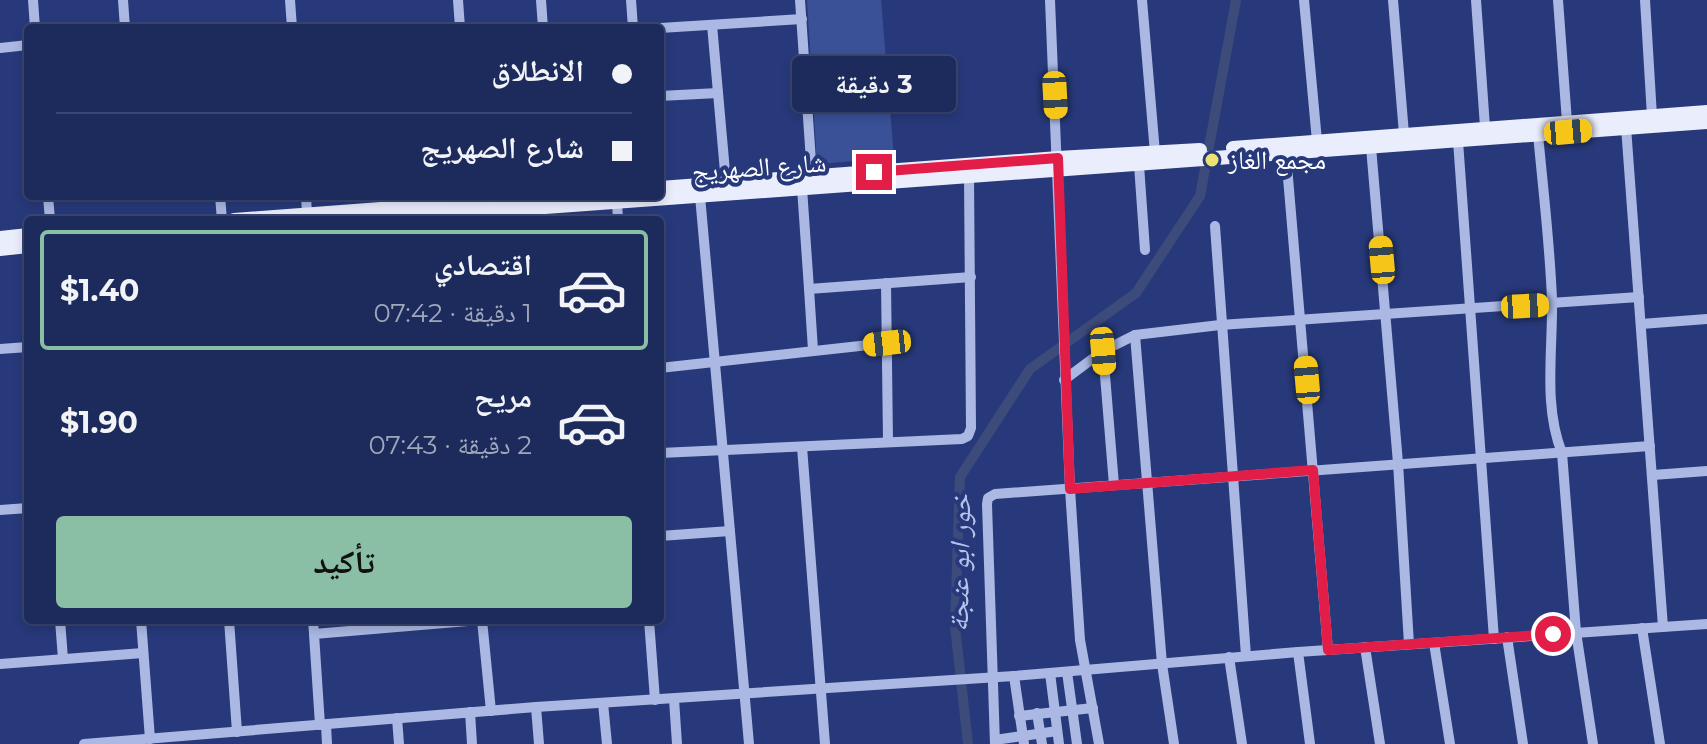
<!DOCTYPE html>
<html lang="ar">
<meta charset="utf-8">
<style>
body{margin:0;font-family:Montserrat,"Noto Naskh Arabic",sans-serif;background:#2a3765;color:#f1f3f6;direction:rtl;height:100vh;display:flex;flex-direction:column;font-size:30px;white-space:nowrap}
*{box-sizing:border-box;margin:0}
p{font-size:26px;color:#a0a7bb}
.icon{flex:none;width:44px;height:44px;fill:none;stroke:currentColor;stroke-width:2;stroke-linecap:round;stroke-linejoin:round}
.map{position:relative;flex:1;overflow:hidden;direction:ltr}
.sheet{position:absolute;left:24px;top:216px;width:640px;height:408px;display:flex;flex-direction:column;background:#1d2b5c;border-radius:8px;box-shadow:0 4px 12px #0003,0 0 0 2px #3b4772;direction:rtl}
.sheet>*{flex:none}
.hud{position:absolute;left:24px;top:24px;width:640px;height:176px;border-radius:8px;box-shadow:0 4px 12px #0003,0 0 0 2px #3b4772;direction:rtl;display:grid;align-content:center;height:176px;padding:0 32px;background:#1d2b5c}
.end{position:absolute;width:36px;height:36px;margin:-18px;border:10px solid #e11d48;background:#fff;box-shadow:0 0 0 4px #fff}
.from{border-radius:50%}
.bubble{position:absolute;height:56px;border-radius:8px;background:#1d2b5c;box-shadow:0 4px 12px #0003,0 0 0 2px #3b4772;font-size:26px;font-weight:700;line-height:56px;text-align:center;direction:rtl}
.car{position:absolute;width:24px;height:48px;margin:-24px -12px;border-radius:10px;box-shadow:0 0 6px 2px #0007;background:linear-gradient(#f5c518 24%,#345 0 40%,#f5c518 0 76%,#345 0 86%,#f5c518 0)}
.hud b{display:flex;align-items:center;gap:28px;height:76px;font-size:30px}
.hud b+b{border-top:2px solid #3b4772}
.hud i{width:20px;height:20px;background:#f1f3f6}
ul{padding:14px 0 0;list-style:none}
li{display:flex;align-items:center;gap:24px;height:120px;margin:0 16px 12px;padding:0 16px;border:4px solid transparent;border-radius:8px}
li div{flex:1}
li b{display:block;font-size:30px}
li em{font-style:normal;font-weight:700}
li.active{border-color:#8abfa5}
li>.icon{width:72px;height:72px;stroke-width:1.5}
.button{display:flex;gap:16px;margin-top:auto;padding:16px 32px}
.button a{flex:1;height:92px;border-radius:8px;background:#8abfa5;color:#111;font-size:32px;font-weight:700;line-height:92px;text-align:center}
.map>svg:first-child{display:block}
</style>
<div class="map">
<svg width="1707" height="744" viewBox="0 0 1707 744">
<rect width="100%" height="100%" fill="#27397a"/>
<polygon fill="#3a5197" points="807,0 881,0 894,158 817,164"/>
<g fill="none" stroke-linecap="round" stroke-linejoin="round">
<polyline stroke="#3d4b7b" stroke-width="10" points="968,744 955,626 960,477 1030,369 1136,293 1200,196 1236,0"/>
<g stroke="#aab8e3" stroke-width="10">
<polyline points="33,0 35,28"/>
<polyline points="123,0 125,28"/>
<polyline points="290,0 292,28"/>
<polyline points="458,0 460,28"/>
<polyline points="541,0 543,28"/>
<polyline points="631,0 633,28"/>
<polyline points="800,0 812,176"/>
<polyline points="1050,0 1070,489 1080,640 1099,744"/>
<polyline points="1142,0 1155,153"/>
<polyline points="1304,0 1317,141"/>
<polyline points="1393,0 1404,134"/>
<polyline points="1476,0 1485,127"/>
<polyline points="1558,0 1567,122"/>
<polyline points="1645,0 1652,116"/>
<polyline points="712,25 726,183"/>
<polyline points="660,28 802,19"/>
<polyline points="0,48 28,45"/>
<polyline points="660,96 718,93"/>
<polyline points="1626,127 1663,627"/>
<path d="M1538,134C1543,189 1550,245 1552,300C1553,350 1543,406 1562,453L1576,632L1593,744"/>
<polyline points="1458,141 1494,639"/>
<polyline points="1371,147 1398,463 1409,644"/>
<polyline points="1286,154 1328,650"/>
<polyline points="1139,165 1145,250"/>
<polyline points="802,188 809,289"/>
<polyline points="48,196 50,220"/>
<polyline points="220,196 222,220"/>
<polyline points="306,196 307,214"/>
<polyline points="700,196 749,744"/>
<polyline points="617,202 618,220"/>
<polyline points="1215,226 1246,656"/>
<polyline points="886,283 888,442"/>
<polyline points="1641,324 1707,319"/>
<polyline points="1135,335 1162,664 1174,744"/>
<polyline points="0,349 28,347"/>
<polyline points="813,350 809,289 971,277"/>
<polyline points="1103,351 1114,485"/>
<polyline points="660,368 887,343"/>
<polyline points="1064,380 1103,351 1135,335 1220,325 1639,297"/>
<polyline points="802,447 825,744"/>
<polyline points="660,453 962,439 968,436 971,428 969,176"/>
<polyline points="1653,475 1707,471"/>
<polyline points="0,510 28,508"/>
<polyline points="660,536 730,531"/>
<polyline points="60,620 63,659"/>
<polyline points="141,620 150,739"/>
<polyline points="229,620 237,732"/>
<polyline points="313,620 314,634"/>
<polyline points="482,620 491,711"/>
<polyline points="649,620 655,700"/>
<polyline points="1642,628 1660,744"/>
<polyline points="1507,637 1523,744"/>
<polyline points="1434,643 1450,744"/>
<polyline points="1365,647 1380,744"/>
<polyline points="1298,652 1310,744"/>
<polyline points="1229,657 1242,744"/>
<polyline points="0,664 143,653"/>
<polyline points="1067,672 1077,744"/>
<polyline points="1050,673 1059,744"/>
<polyline points="1014,676 1024,744"/>
<polyline points="674,699 677,744"/>
<polyline points="603,703 607,744"/>
<polyline points="536,707 539,744"/>
<polyline points="470,712 472,744"/>
<polyline points="1037,713 1042,744"/>
<polyline points="1019,716 1093,708"/>
<polyline points="397,718 399,744"/>
<polyline points="320,725 314,634 480,620"/>
<polyline points="326,725 327,744"/>
<polyline points="995,740 1057,731"/>
<polyline points="84,744 536,707 1014,676 1298,652 1707,624"/>
<polyline points="995,744 987,504 988,498 995,494 1650,446"/>
</g>
<g stroke="#eaedfc" stroke-width="14">
<polyline points="1233,148 1707,112"/>
<polyline points="660,188 1058,158 1200,150"/>
<polyline points="234,220 555,196"/>
<polyline points="369,220 1707,122"/>
<polyline points="0,238 28,235"/>
<polyline points="0,249 28,246"/>
</g>
</g>
<g fill="none" stroke-linecap="round" stroke-linejoin="round">
<polyline stroke="#e11d48" stroke-width="10" points="874,172 1058,158 1070,489 1313,470 1328,650 1553,634"/>
</g>
<circle fill="#ece270" stroke="#27397a" stroke-width="3" cx="1212" cy="160" r="8"/>
<g text-anchor="middle" dominant-baseline="central" stroke-width="8" stroke-linejoin="round" paint-order="stroke">
<g font-size="26" fill="#fff" stroke="#27397a" text-anchor="start">
<text x="1228" y="160">مجمع الغاز</text>
</g>
<g font-size="26" fill="#fff" stroke="#27397a">
<text transform="translate(759 167) rotate(-4)">شارع الصهريج</text>
</g>
<g font-size="28" font-style="italic" fill="#b5c3eb" stroke="#27397a">
<text transform="translate(959 563) rotate(-89)">خور ابو عنجة</text>
</g>
</g>
</svg>
<i class="end from" style="left:1553px;top:634px"></i>
<i class="end" style="left:874px;top:172px"></i>
<div class="bubble" style="left:792px;top:56px;width:164px">3 دقيقة</div>
<i class="car" style="left:1055px;top:95px;rotate:177deg"></i>
<i class="car" style="left:1568px;top:132px;rotate:85deg"></i>
<i class="car" style="left:1382px;top:260px;rotate:355deg"></i>
<i class="car" style="left:1525px;top:306px;rotate:87deg"></i>
<i class="car" style="left:887px;top:343px;rotate:264deg"></i>
<i class="car" style="left:1103px;top:351px;rotate:175deg"></i>
<i class="car" style="left:1307px;top:380px;rotate:355deg"></i>
<div class="hud">
<b><i class="from"></i>الانطلاق</b>
<b><i></i>شارع الصهريج</b>
</div>
<section class="sheet">
<ul>
<li class="active"><svg class="icon" aria-label="car" viewBox="0 0 24 24"><path d="M5 17H2v-5l4-1 3-4h7l3 4 3 1v5h-3M9 17h6M6 11h13"/><circle cx="7" cy="17" r="2"/><circle cx="17" cy="17" r="2"/></svg><div><b>اقتصادي</b><p>1 دقيقة · 07:42</p></div><em>$1.40</em></li>
<li><svg class="icon" aria-label="car" viewBox="0 0 24 24"><path d="M5 17H2v-5l4-1 3-4h7l3 4 3 1v5h-3M9 17h6M6 11h13"/><circle cx="7" cy="17" r="2"/><circle cx="17" cy="17" r="2"/></svg><div><b>مريح</b><p>2 دقيقة · 07:43</p></div><em>$1.90</em></li>
</ul>
<div class="button"><a>تأكيد</a></div>
</section>
</div>
